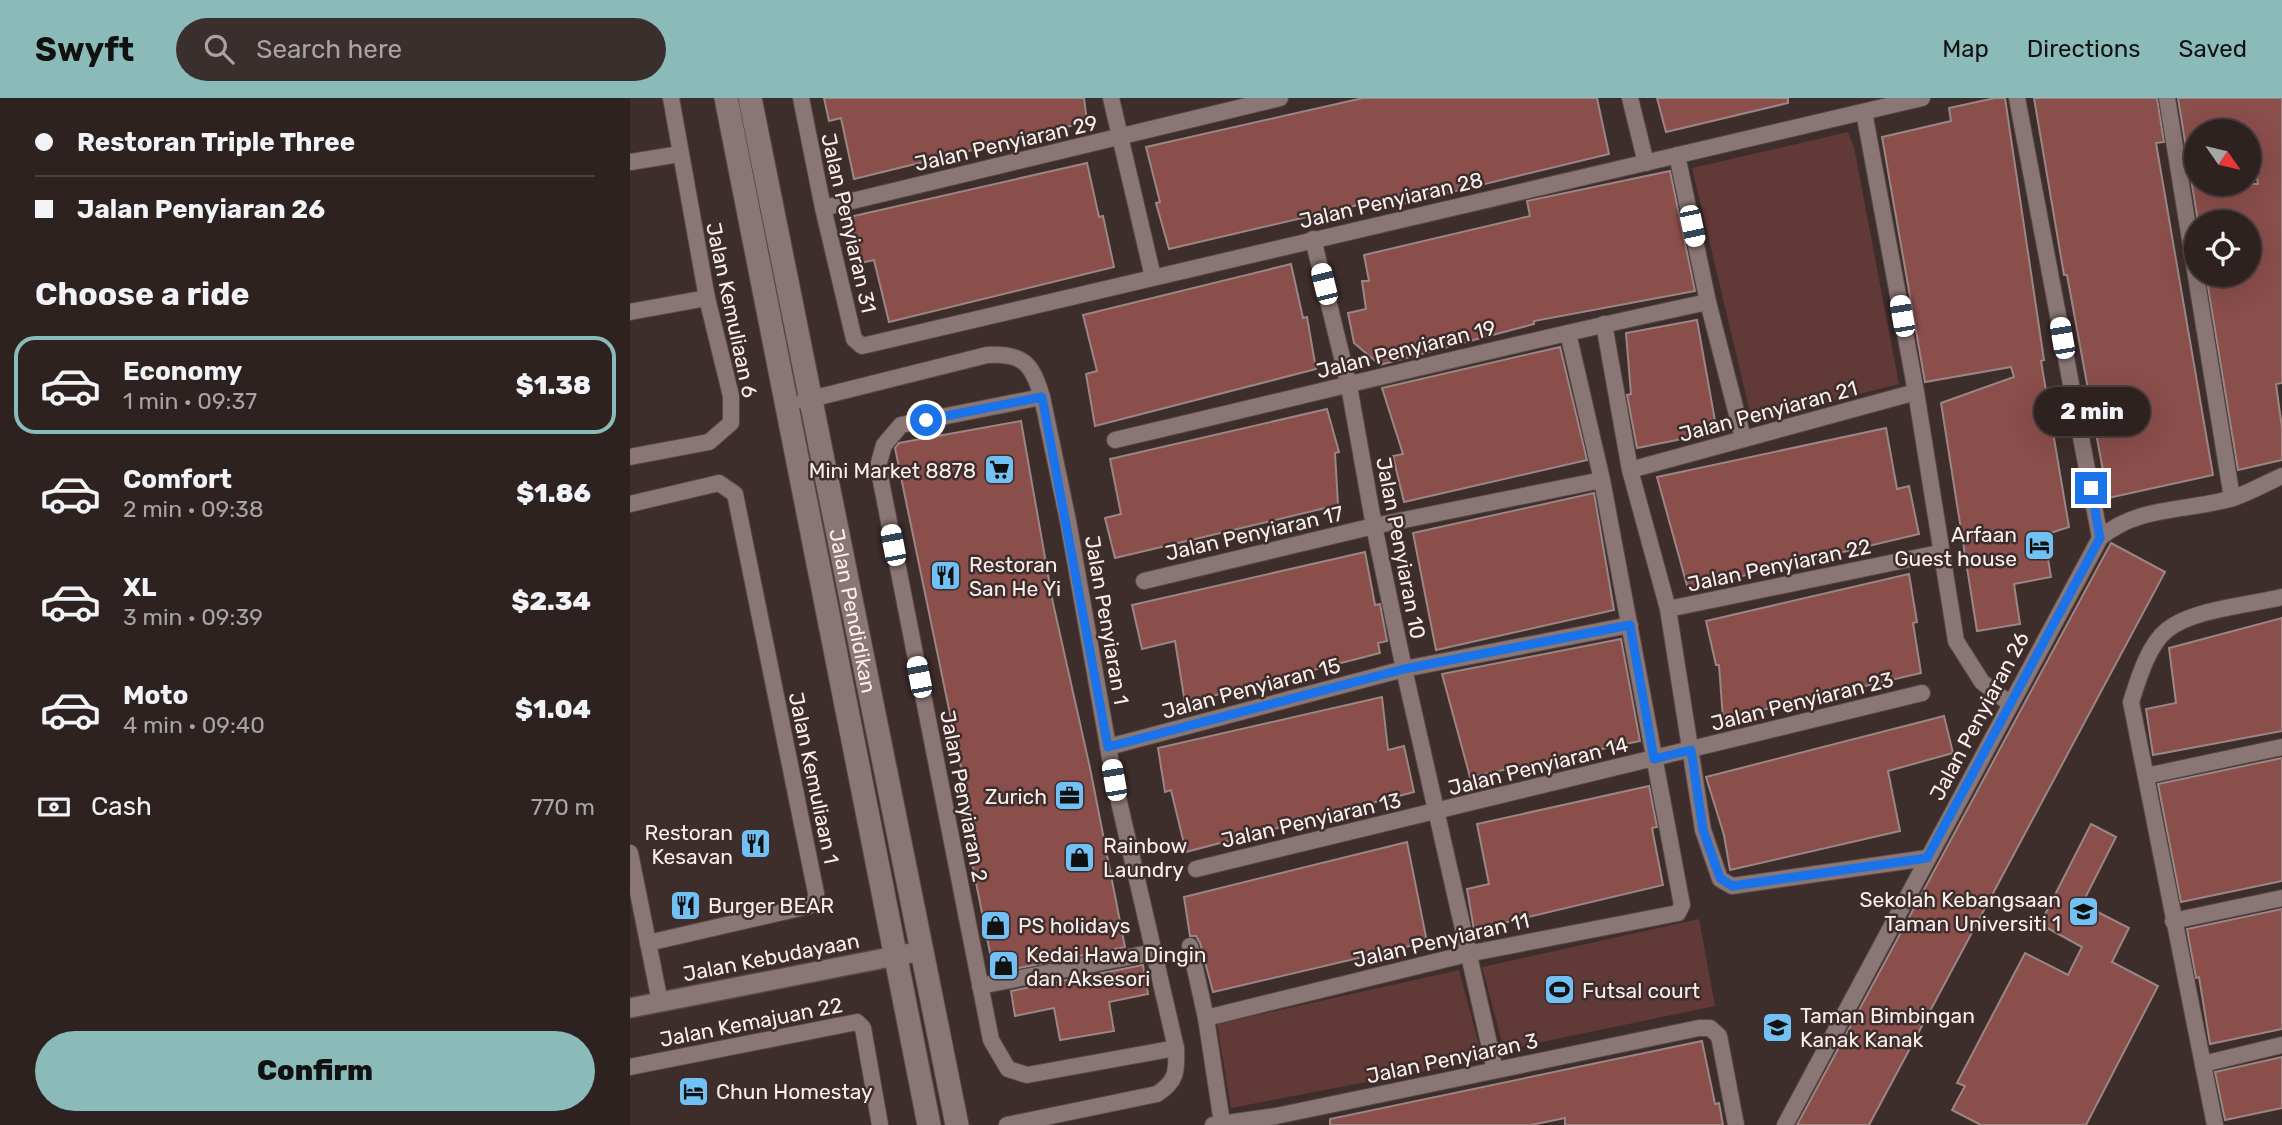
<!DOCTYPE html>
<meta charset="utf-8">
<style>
body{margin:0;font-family:Rubik,sans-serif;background:#3a2f2d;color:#f1f3f6;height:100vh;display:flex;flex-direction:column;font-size:26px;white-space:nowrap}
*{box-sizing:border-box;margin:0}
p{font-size:23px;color:#a7a4a5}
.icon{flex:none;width:38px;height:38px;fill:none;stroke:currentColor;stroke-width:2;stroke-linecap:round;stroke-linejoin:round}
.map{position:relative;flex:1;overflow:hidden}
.sheet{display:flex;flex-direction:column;background:#2e2220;width:630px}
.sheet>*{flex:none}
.guide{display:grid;align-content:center;height:154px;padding:0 35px;background:#2e2220}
.needle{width:46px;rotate:124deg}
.tools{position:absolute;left:1554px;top:21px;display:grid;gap:14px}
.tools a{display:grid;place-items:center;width:77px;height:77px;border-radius:50%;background:#2e2220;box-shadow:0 7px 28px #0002,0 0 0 2px #493f3e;font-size:35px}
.end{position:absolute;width:32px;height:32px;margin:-16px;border:9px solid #1a73e8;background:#fff;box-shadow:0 0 0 4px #fff}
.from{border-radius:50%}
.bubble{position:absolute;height:49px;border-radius:24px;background:#2e2220;box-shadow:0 7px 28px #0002,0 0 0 2px #493f3e;font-size:23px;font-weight:800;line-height:49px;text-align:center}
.car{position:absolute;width:21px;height:42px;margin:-21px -10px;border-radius:9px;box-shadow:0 0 5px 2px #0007;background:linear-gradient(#fff 24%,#345 0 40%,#fff 0 76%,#345 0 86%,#fff 0)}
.guide b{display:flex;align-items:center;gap:24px;height:66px;font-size:26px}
.guide b+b{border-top:2px solid #493f3e}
.guide i{width:18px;height:18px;background:#f1f3f6}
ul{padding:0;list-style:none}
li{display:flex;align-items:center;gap:21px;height:98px;margin:0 14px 10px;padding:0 21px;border:4px solid transparent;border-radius:21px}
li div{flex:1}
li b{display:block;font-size:26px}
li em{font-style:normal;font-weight:800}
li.on{border-color:#8bbbb9}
li>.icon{width:63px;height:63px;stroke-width:1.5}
h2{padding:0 35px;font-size:32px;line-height:84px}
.pay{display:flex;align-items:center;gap:18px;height:77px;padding:0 35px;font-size:26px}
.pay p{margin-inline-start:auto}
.primary-button{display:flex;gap:14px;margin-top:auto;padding:14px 35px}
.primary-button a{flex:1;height:80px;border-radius:42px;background:#8bbbb9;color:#111;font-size:28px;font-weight:800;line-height:80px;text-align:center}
header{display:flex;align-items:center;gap:42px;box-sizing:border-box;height:98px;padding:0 35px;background:#8bbbb9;color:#111}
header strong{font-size:33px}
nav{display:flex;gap:38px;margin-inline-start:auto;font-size:24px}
.search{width:490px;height:63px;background:#3a2f2d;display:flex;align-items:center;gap:18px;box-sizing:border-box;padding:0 24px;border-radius:38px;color:#a7a4a5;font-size:26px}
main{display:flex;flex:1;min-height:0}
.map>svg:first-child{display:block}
</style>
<header>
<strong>Swyft</strong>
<div class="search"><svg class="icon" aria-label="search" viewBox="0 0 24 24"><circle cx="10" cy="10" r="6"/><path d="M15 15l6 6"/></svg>Search here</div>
<nav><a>Map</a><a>Directions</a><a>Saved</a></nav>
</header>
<main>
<section class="sheet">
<div class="guide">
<b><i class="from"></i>Restoran Triple Three</b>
<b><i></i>Jalan Penyiaran 26</b>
</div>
<h2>Choose a ride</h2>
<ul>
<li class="on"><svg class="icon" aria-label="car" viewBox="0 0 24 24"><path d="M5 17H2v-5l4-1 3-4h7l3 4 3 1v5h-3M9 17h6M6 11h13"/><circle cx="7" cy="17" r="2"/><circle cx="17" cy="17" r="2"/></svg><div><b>Economy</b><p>1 min · 09:37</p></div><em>$1.38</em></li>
<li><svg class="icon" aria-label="car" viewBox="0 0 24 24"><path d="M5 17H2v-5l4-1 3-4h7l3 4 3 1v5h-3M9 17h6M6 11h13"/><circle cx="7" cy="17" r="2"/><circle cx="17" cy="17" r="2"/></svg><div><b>Comfort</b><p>2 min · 09:38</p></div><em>$1.86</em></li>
<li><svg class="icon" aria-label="car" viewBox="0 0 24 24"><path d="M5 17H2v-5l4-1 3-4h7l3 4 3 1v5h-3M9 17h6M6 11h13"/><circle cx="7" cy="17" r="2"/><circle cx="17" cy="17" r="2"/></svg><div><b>XL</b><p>3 min · 09:39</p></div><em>$2.34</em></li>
<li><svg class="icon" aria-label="car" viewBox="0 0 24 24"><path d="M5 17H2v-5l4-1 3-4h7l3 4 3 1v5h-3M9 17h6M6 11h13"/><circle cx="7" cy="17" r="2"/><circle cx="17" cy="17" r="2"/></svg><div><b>Moto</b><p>4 min · 09:40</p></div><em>$1.04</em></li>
</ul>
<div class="pay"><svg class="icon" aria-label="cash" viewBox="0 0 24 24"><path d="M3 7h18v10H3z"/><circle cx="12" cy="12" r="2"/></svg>Cash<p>770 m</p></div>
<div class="primary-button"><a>Confirm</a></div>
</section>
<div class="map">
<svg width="1652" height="1027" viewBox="0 0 1652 1027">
<rect width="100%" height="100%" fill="#3d2d2b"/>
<g fill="#613937">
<polygon points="1218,34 1224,49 1269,286 1122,323 1062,70"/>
<polygon points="1069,821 1085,908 874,952 852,869"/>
<polygon points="829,872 853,962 601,1010 587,926"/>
</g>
<g fill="#8a4e4b" stroke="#9a8684" stroke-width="2" fill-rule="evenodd">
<polygon points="194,0 454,0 457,24 224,81 211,20 199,23"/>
<polygon points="733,0 967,0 979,56 772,106 771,97 539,151 526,105 530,104 516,49"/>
<polygon points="1027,0 1158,0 1158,5 1036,34"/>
<polygon points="1365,0 1375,0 1414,262 1411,263 1439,429 1414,437 1421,479 1384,486 1390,526 1347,533 1311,305 1384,279 1381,269 1295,284 1252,39 1321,23 1319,10"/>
<polygon points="1404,0 1527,0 1534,44 1526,45 1583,377 1478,400 1437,177 1434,177"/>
<path d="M1548,0H1652V285L1646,286L1652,330V362L1608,372L1576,177H1619V124H1568ZM1566,33H1619L1628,86H1566Z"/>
<polygon points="457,65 469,119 473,118 484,169 259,224 244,162 226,166 215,120"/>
<polygon points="1040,73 1065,193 904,223 904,226 750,267 724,245 718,215 736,211 732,183 739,183 734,157 900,118 897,103"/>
<polygon points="661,166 673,220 677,219 686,271 465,328 456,276 467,273 453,217"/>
<polygon points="1067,222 1087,334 1007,350 997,297 1001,296 996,235"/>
<polygon points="930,249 957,362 774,404 763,358 773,356 752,290"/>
<polygon points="697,311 709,354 705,355 708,407 485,460 475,420 491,416 480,361"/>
<polygon points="391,323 423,505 460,670 495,849 364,875 332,714 340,713 265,350 269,345"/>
<polygon points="1256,330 1267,391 1279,388 1289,436 1058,491 1027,379"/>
<polygon points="964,395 984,512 806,552 783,435"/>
<polygon points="1481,445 1535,474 1239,1027 1167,1027"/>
<polygon points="735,454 745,507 750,506 757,543 748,545 750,555 555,605 545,543 512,551 502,507"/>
<polygon points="1279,476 1287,524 1283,525 1291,575 1093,621 1089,567 1086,567 1076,523"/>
<polygon points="1652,520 1652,633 1523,657 1516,611 1546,605 1539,550"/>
<polygon points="991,541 1010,643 840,679 812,576"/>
<polygon points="752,599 758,652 774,648 784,694 556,754 541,692 535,694 528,650"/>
<polygon points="1314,618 1323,655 1258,673 1270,733 1100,772 1094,737 1076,679"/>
<polygon points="1652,660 1652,783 1551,804 1528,686"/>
<polygon points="1019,688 1027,729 1022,730 1033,787 844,832 837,791 859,786 847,726"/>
<polygon points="1461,726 1486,739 1452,806 1499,830 1482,864 1528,888 1456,1027 1351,1027 1322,1012 1335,988 1327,985 1395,855 1438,877 1452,849 1410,826"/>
<polygon points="777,744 797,844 583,894 570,845 566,838 560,838 554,799"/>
<polygon points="1652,811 1652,931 1580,946 1569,879 1566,880 1557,831"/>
<polygon points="513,867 518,896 479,904 484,933 430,942 424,910 385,918 381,893"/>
<polygon points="1072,943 1085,1006 1089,1005 1093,1027 935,1027 935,1020 901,1027 700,1027 700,1021"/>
<polygon points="1652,959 1652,1010 1595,1022 1585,974"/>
</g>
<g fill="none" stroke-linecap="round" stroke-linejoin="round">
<defs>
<g id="minor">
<polyline points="171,0 193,110 224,241 232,248 1292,0"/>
<polyline points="481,0 523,179"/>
<polyline points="1000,0 1016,65"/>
<polyline points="1537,0 1602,400"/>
<polyline points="1234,14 1286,294 1326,543 1352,584 1379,605"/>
<polyline points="1047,57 1078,204 1113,340"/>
<polyline points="0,64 50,56"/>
<polyline points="193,110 650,0"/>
<polyline points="683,141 719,288 744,428 774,571 865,972"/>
<polyline points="0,214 77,200"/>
<polyline points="974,226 1000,372 1038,511 1073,732 1090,781 1102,788 1297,760"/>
<polyline points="412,299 271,327 254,347 248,368 361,942 378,971 397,977 546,950"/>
<path d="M173,303L357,257C393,255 402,265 412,299L438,423L484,682L546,950C547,973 547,983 527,996L377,1027"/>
<path d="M485,342C683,296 879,246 1078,204"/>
<polyline points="0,359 79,344 101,325 101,298 77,200 41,0"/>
<polyline points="1000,372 1286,294"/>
<polyline points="0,406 89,385 105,396 186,795 186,802 179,808 18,845"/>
<path d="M1470,440C1509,407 1557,414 1603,400C1619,395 1636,385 1652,378"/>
<polyline points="514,483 744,428 972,382"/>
<polyline points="1038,511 1309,455"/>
<polyline points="478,649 774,571 1000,527"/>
<polyline points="1516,678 1652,649"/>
<polyline points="0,755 30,904"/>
<polyline points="566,771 1292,595"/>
<polyline points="1543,823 1652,800"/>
<polyline points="560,848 576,920 592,1025"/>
<polyline points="350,888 524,854"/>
<polyline points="576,920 837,856 1048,815 1052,807 972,382 938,235"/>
<polyline points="1573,966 1652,947"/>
<polyline points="0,969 227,924 233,930 250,1027"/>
<polyline points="583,1027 646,1018 1069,930 1080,930 1089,938 1106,1027"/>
<polyline points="1155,1027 1470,440 1387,0"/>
<path d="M1585,1027L1501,604C1508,582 1518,547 1537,532C1563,511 1620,507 1652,499"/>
</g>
<polyline id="tertiary" points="0,910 291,853"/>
<g id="secondary">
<polyline points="96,0 299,1027"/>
<path id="s1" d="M120,0L327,1027"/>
</g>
</defs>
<use href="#minor" stroke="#574948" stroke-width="18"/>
<use href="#tertiary" stroke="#574948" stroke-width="22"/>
<use href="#secondary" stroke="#574948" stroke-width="25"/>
<use href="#minor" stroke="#8a7674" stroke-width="16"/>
<use href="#tertiary" stroke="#8a7674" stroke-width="19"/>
<use href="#secondary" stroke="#8a7674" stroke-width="23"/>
</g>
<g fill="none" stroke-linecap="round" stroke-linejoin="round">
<polyline stroke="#1a73e8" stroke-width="9" points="296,322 412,299 478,649 774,571 1000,527 1024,661 1061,652 1073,732 1090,780 1102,788 1297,760 1470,440 1461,390"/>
</g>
<defs>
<symbol id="supermarket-square" viewBox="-11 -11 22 22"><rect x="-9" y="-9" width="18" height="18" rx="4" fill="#72c1f5" stroke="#3d2d2b"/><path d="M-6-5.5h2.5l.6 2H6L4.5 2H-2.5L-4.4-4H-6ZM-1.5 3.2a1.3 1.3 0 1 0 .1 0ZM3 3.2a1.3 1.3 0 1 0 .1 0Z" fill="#111"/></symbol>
<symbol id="hotel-square" viewBox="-11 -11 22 22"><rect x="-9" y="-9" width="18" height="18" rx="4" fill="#72c1f5" stroke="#3d2d2b"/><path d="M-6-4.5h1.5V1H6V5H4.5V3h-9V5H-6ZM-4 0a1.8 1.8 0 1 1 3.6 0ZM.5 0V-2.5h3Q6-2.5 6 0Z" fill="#111"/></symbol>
<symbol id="restaurant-square" viewBox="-11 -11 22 22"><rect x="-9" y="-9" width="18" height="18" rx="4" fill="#72c1f5" stroke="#3d2d2b"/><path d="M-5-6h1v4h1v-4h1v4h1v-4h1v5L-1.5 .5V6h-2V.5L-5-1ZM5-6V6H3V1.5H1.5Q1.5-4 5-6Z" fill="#111"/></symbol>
<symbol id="office-square" viewBox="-11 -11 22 22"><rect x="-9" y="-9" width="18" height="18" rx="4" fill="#72c1f5" stroke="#3d2d2b"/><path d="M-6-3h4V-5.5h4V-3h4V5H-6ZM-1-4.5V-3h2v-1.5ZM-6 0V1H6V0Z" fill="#111"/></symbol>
<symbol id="shop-square" viewBox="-11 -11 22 22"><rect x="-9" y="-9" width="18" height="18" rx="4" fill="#72c1f5" stroke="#3d2d2b"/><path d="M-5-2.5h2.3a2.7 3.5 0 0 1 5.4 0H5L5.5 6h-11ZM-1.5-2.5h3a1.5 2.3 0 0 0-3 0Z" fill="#111"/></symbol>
<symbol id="school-square" viewBox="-11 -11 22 22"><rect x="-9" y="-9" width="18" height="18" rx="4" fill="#72c1f5" stroke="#3d2d2b"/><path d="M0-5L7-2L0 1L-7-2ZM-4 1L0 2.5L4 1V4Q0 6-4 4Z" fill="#111"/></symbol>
<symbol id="stadium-square" viewBox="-11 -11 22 22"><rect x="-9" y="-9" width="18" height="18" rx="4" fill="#72c1f5" stroke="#3d2d2b"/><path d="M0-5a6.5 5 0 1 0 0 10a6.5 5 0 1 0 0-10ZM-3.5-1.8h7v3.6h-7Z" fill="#111"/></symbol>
</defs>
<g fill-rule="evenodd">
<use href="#supermarket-square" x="352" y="354" width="35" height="35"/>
<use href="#hotel-square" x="1392" y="430" width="35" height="35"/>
<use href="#restaurant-square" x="298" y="460" width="35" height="35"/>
<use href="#office-square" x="422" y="680" width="35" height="35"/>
<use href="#restaurant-square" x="108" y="728" width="35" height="35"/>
<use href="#shop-square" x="432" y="742" width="35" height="35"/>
<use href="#restaurant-square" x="38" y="790" width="35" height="35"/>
<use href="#school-square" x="1436" y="796" width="35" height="35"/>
<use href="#shop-square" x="348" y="810" width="35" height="35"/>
<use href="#shop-square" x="356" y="850" width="35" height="35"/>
<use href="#stadium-square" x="912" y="874" width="35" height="35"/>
<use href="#school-square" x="1130" y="912" width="35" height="35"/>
<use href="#hotel-square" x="46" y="976" width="35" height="35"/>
</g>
<g text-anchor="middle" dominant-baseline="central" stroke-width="5" stroke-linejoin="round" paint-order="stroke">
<g font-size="21" fill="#faefee" stroke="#3d2d2b">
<text transform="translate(376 45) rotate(-13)">Jalan Penyiaran 29</text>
<text transform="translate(761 102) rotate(-13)">Jalan Penyiaran 28</text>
<text transform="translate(219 125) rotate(77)">Jalan Penyiaran 31</text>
<text transform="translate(102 212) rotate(78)">Jalan Kemuliaan 6</text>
<text transform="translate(776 251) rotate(-14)">Jalan Penyiaran 19</text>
<text transform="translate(1138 313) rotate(-15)">Jalan Penyiaran 21</text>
<text transform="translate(624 435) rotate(-13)">Jalan Penyiaran 17</text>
<text transform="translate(771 450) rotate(79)">Jalan Penyiaran 10</text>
<text transform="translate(1149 467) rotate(-12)">Jalan Penyiaran 22</text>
<text stroke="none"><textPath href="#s1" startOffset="523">Jalan Pendidikan</textPath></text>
<text transform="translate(477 522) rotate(80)">Jalan Penyiaran 1</text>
<text transform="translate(621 590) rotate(-15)">Jalan Penyiaran 15</text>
<text transform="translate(1172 603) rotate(-14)">Jalan Penyiaran 23</text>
<text transform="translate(1349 618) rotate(-62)">Jalan Penyiaran 26</text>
<text transform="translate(908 668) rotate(-14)">Jalan Penyiaran 14</text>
<text transform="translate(184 680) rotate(78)">Jalan Kemuliaan 1</text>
<text transform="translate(334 698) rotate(79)">Jalan Penyiaran 2</text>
<text transform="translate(681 722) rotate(-13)">Jalan Penyiaran 13</text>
<text transform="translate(811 842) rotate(-13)">Jalan Penyiaran 11</text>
<text transform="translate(141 859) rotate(-11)">Jalan Kebudayaan</text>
<text transform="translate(121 924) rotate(-11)">Jalan Kemajuan 22</text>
<text transform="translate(822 960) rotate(-12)">Jalan Penyiaran 3</text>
</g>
<g font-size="21" fill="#faefee" stroke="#3d2d2b" text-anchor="start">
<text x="346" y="372" text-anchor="end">Mini Market 8878</text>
<text x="1387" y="436" text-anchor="end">Arfaan<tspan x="1387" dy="24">Guest house</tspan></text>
<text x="339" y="466">Restoran<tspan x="339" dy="24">San He Yi</tspan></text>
<text x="417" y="698" text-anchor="end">Zurich</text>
<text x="103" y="734" text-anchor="end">Restoran<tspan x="103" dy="24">Kesavan</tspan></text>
<text x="473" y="747">Rainbow<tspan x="473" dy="24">Laundry</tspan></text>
<text x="1431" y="801" text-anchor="end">Sekolah Kebangsaan<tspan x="1431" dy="24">Taman Universiti 1</tspan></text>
<text x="78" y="807">Burger BEAR</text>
<text x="388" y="827">PS holidays</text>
<text x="396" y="856">Kedai Hawa Dingin<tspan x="396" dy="24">dan Aksesori</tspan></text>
<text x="952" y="892">Futsal court</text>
<text x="1170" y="917">Taman Bimbingan<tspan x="1170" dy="24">Kanak Kanak</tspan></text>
<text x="86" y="993">Chun Homestay</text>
</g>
</g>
</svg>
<div class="tools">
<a><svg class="needle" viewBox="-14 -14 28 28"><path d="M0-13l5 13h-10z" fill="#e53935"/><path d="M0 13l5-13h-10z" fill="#a7a4a5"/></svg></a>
<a><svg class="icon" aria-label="locate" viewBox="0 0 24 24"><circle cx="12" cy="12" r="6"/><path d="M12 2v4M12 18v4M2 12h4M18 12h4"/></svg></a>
</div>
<i class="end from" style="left:296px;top:322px"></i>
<i class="end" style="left:1461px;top:390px"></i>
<div class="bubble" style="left:1404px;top:289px;width:116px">2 min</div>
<i class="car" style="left:1062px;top:128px;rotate:168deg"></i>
<i class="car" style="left:694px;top:186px;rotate:346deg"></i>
<i class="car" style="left:1272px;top:218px;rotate:350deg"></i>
<i class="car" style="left:1432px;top:240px;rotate:350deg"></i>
<i class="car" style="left:263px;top:447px;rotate:349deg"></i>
<i class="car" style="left:289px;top:579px;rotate:349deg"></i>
<i class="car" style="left:484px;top:682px;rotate:350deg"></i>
</div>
</main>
